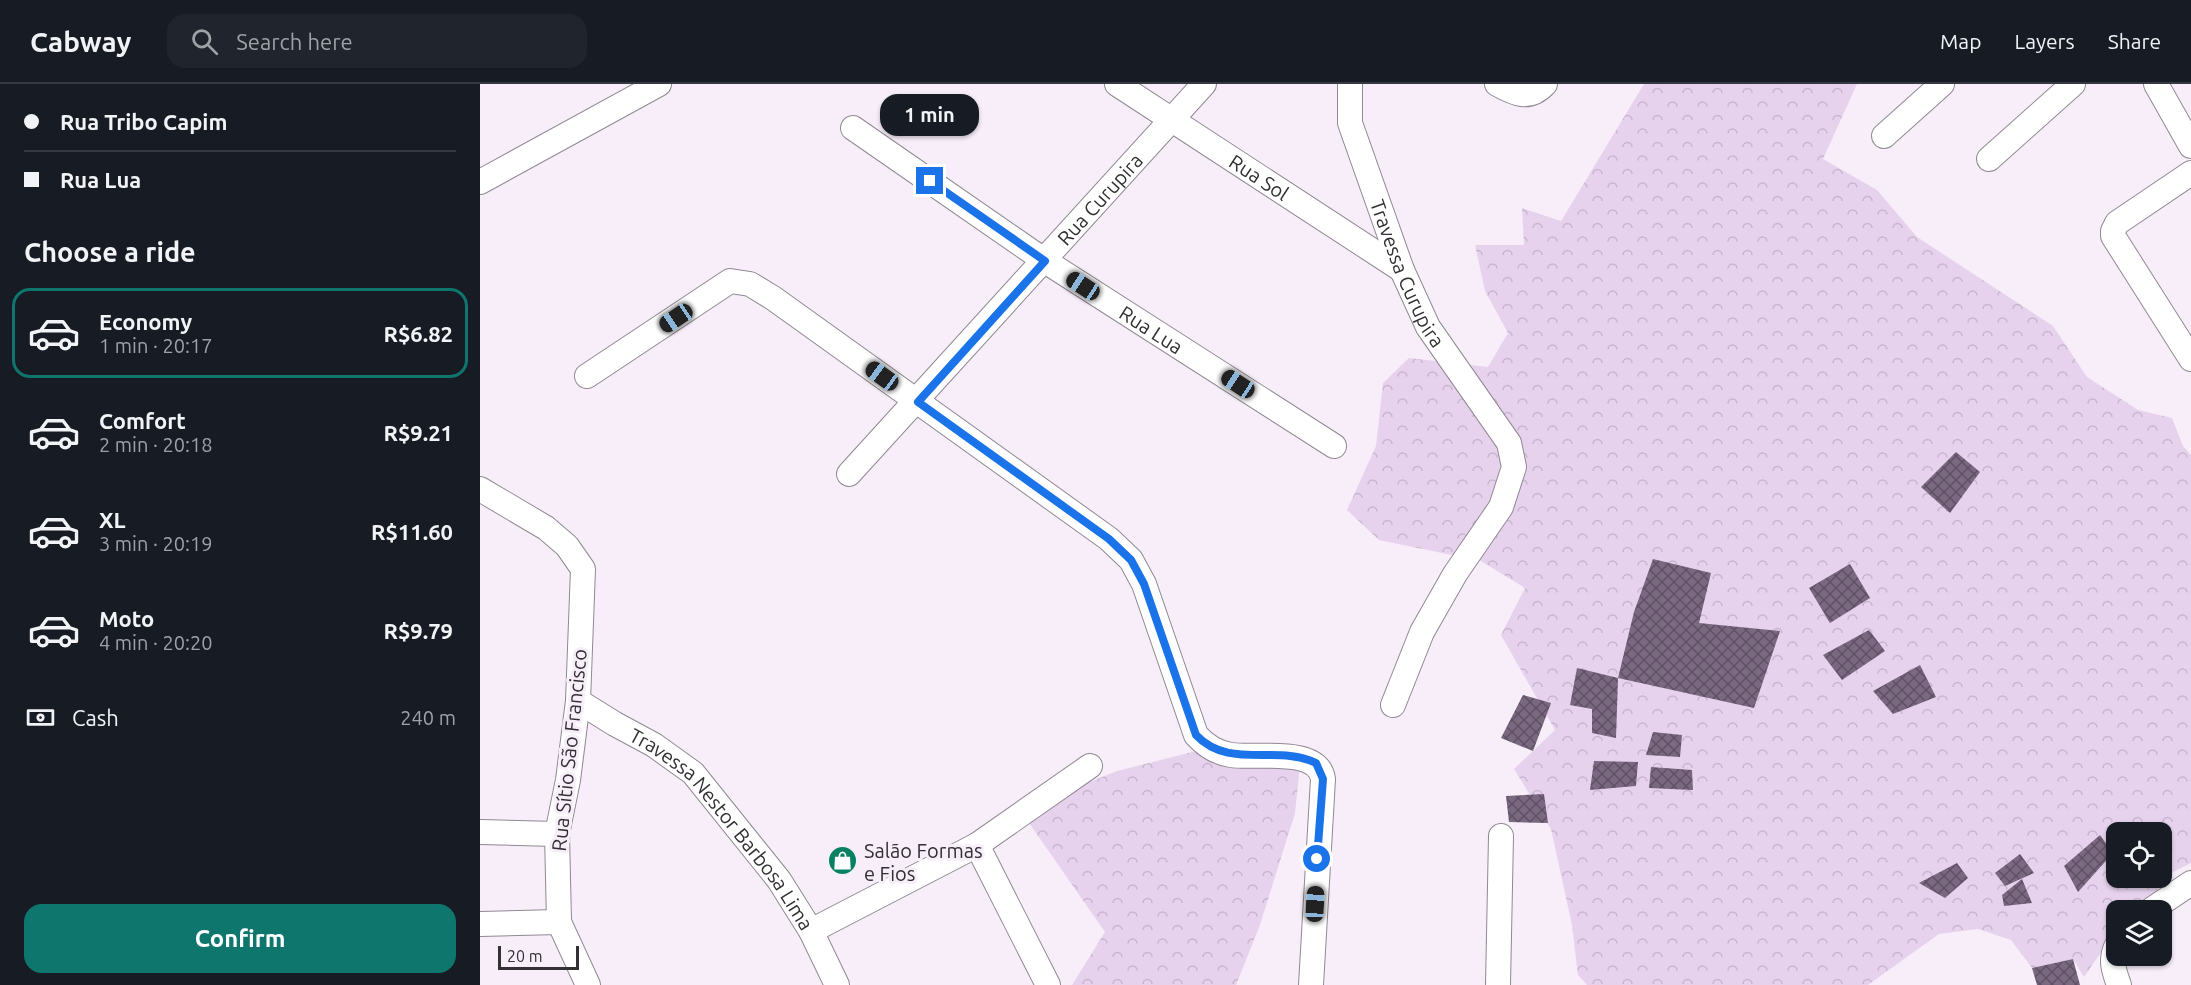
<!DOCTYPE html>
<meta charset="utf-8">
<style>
body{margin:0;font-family:Ubuntu,sans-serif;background:#20242c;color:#f1f3f6;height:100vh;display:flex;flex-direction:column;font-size:22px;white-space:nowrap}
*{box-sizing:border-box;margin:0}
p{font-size:20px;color:#9ea1a6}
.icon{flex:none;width:33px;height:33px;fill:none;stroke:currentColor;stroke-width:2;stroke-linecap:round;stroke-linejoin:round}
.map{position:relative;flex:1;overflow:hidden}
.side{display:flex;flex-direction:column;background:#171b24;width:480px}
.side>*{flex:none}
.hud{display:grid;align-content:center;height:132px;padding:0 24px;background:#171b24}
.buttons{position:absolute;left:1626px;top:738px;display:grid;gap:12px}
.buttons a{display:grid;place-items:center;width:66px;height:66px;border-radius:12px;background:#171b24;box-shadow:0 2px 4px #0004;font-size:30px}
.scale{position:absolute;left:18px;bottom:15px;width:81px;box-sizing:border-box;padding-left:6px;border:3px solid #332f34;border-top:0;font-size:16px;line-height:21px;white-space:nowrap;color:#332f34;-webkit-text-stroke:4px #f7eefa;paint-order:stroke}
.end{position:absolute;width:27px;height:27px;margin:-14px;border:8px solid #1a73e8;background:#fff;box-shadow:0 0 0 3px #fff}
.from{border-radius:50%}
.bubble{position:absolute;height:42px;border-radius:18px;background:#171b24;box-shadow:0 2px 4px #0004;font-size:20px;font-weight:700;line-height:42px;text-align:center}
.car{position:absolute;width:18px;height:36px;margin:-18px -9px;border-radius:8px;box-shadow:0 0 4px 2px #0007;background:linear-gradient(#222 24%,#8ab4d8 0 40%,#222 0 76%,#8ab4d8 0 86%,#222 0)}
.hud b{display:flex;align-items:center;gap:21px;height:57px;font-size:22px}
.hud b+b{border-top:2px solid #363941}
.hud i{width:15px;height:15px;background:#f1f3f6}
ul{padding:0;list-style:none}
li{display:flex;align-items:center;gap:18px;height:90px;margin:0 12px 9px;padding:0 12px;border:3px solid transparent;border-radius:18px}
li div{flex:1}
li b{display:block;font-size:22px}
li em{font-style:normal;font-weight:700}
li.active{border-color:#0f766e}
li>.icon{width:54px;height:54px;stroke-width:1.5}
h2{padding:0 24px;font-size:27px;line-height:72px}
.pay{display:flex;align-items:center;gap:15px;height:66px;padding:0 24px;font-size:22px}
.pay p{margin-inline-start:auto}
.cta{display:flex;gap:12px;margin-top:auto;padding:12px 24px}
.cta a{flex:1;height:69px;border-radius:18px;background:#0f766e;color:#fff;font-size:24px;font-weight:700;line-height:69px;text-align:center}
header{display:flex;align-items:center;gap:36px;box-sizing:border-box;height:84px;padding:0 30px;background:#171b24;border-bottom:2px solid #363941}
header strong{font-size:28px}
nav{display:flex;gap:33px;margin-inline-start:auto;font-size:21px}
.search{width:420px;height:54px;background:#20242c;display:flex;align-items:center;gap:15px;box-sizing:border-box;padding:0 21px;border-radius:18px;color:#9ea1a6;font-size:22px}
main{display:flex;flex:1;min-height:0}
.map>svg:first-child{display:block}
</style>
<header>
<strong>Cabway</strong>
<div class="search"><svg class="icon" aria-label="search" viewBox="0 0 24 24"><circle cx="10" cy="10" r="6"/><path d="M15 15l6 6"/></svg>Search here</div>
<nav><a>Map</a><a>Layers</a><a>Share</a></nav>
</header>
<main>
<section class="side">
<div class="hud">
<b><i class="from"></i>Rua Tribo Capim</b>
<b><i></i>Rua Lua</b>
</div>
<h2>Choose a ride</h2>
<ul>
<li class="active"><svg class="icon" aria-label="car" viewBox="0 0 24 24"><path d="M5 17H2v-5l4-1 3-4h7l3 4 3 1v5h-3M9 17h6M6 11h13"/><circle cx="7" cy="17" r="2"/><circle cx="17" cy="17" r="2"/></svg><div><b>Economy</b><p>1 min · 20:17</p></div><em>R$6.82</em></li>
<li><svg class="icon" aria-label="car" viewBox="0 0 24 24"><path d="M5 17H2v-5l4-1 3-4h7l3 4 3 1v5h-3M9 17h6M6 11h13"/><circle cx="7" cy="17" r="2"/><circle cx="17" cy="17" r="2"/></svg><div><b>Comfort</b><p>2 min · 20:18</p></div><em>R$9.21</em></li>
<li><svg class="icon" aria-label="car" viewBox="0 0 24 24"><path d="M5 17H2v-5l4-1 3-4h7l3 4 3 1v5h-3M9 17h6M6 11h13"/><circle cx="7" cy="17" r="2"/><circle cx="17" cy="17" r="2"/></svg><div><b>XL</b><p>3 min · 20:19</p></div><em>R$11.60</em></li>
<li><svg class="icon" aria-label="car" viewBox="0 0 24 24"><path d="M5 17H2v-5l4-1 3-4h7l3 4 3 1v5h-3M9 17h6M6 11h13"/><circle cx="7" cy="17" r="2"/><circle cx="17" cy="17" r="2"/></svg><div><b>Moto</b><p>4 min · 20:20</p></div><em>R$9.79</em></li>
</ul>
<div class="pay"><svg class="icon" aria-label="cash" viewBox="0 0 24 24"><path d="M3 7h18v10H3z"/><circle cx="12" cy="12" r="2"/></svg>Cash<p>240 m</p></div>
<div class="cta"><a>Confirm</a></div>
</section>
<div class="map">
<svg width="1711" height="901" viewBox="0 0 1711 901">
<defs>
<pattern id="forest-crowns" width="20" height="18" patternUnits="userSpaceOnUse" patternTransform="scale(1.5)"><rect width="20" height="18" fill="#e7d2ee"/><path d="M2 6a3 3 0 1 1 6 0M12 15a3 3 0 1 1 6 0" fill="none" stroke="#c7b5cd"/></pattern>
<pattern id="building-cross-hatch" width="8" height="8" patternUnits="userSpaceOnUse" patternTransform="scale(1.5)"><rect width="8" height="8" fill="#7a6780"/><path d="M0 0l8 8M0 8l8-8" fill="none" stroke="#5f5164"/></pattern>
</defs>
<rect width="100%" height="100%" fill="#f7eefa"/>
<g fill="url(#forest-crowns)" fill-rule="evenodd">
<path d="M1164,0H1377L1343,75L1397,106L1437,153L1573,242L1607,293L1658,326L1692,334L1703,362L1711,371V779L1683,793L1672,816L1662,826H1636V851L1624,864L1604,893L1593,875L1552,884L1531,856L1498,845L1459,850L1388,901H1107L1098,891L1092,841L1071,745L1034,685L1075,646L1021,551L1045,504L1001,477L899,456L867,426L896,362L903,299L929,274L1008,283L1028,249L1005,207L995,161H1044L1042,124L1081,137ZM1636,748H1682V794H1636Z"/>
<polygon points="732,663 821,672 815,729 780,841 756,901 592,901 625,848 540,726 637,687"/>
</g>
<g fill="url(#building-cross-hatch)">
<polygon points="1476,368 1500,388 1470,429 1441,403"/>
<polygon points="1173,475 1231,489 1219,539 1300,547 1274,624 1138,594 1154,528"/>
<polygon points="1370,480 1390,514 1350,539 1329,504"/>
<polygon points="1389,546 1405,567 1362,596 1343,571"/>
<polygon points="1440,581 1456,613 1413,630 1393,607"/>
<polygon points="1097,584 1138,594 1136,654 1112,649 1112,625 1090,621"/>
<polygon points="1043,611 1071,619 1053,667 1021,654"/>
<polygon points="1173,648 1202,651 1200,673 1166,671"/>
<polygon points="1114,677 1158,678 1156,702 1110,706"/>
<polygon points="1171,683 1212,686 1213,706 1169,704"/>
<polygon points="1064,710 1068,739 1029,738 1026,712"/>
<polygon points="1620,751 1633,769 1598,808 1584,782"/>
<polygon points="1540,770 1554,789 1525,802 1515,789"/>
<polygon points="1477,779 1488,794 1465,814 1439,799"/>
<polygon points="1542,795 1552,819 1524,822 1522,811"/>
<polygon points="1593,875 1600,901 1557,901 1552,884"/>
</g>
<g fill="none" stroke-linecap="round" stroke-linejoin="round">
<defs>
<g id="minor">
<path id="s1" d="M637,0L922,186"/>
<path id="s2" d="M870,0V39L922,186L948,243L1029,359L1034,383L1021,423L975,490L942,548L913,621"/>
<path d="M1017,0C1035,10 1049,17 1065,0"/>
<polyline points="1676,0 1711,62"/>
<path id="s3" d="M373,44L565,177L854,362"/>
<polyline points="1404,52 1462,0"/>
<polyline points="1509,75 1593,0"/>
<polyline points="1711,89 1637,139 1633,147 1633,152 1711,275"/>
<polyline points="0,98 179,0"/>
<path d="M107,292L250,197L270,200L293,214L629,455L651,476L664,500L716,651C725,661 737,669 751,671C776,675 838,662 843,695L831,901"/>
<path id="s4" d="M369,390L724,0"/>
<polyline points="0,405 66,444 87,462 103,485 98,617 88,696 77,750 79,838 108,901"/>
<path id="s5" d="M98,617L135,640L174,661L213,689L299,796L331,847L357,901"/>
<polyline points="0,748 77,750"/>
<polyline points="497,761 568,901"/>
<polyline points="1671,826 1711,799"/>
<polyline points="0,840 79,838"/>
<polyline points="331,847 497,761 610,682"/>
<path d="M1636,863C1630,877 1634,887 1639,901"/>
<polyline points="1018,901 1021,752"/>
</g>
</defs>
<use href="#minor" stroke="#908893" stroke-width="26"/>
<use href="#minor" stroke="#fff" stroke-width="24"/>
</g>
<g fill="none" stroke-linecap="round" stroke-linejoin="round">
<path stroke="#1a73e8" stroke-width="8" d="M450,97L565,177L438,318L629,455L651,476L664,500L716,651C749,686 797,660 836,679L843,695L837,775"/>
</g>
<defs>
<symbol id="shop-disc" viewBox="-11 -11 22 22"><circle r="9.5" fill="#068262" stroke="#f7eefa"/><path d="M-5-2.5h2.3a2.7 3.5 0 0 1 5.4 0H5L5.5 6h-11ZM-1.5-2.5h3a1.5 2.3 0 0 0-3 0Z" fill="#fff"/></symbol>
</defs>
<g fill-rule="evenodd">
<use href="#shop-disc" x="346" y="760" width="33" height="33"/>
</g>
<g text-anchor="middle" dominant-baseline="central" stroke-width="6" stroke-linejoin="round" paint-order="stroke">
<g font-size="20" fill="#332f34" stroke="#f7eefa">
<text stroke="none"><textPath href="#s1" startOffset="170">Rua Sol</textPath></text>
<text stroke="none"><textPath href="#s4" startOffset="372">Rua Curupira</textPath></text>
<text stroke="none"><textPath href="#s2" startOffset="200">Travessa Curupira</textPath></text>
<text stroke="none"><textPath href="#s3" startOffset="360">Rua Lua</textPath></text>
<text transform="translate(89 666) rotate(-84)">Rua Sítio São Francisco</text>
<text stroke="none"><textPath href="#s5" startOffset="196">Travessa Nestor Barbosa Lima</textPath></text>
</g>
<g font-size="20" fill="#332f34" stroke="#f7eefa" text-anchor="start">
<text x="384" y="766">Salão Formas<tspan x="384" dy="23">e Fios</tspan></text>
</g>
</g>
</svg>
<div class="buttons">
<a><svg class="icon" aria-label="locate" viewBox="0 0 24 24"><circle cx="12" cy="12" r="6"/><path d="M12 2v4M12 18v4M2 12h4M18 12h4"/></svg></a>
<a><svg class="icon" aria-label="layers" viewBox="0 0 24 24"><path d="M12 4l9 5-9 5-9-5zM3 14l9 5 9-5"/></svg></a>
</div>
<div class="scale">20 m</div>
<i class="end from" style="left:837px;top:775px"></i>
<i class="end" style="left:450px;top:97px"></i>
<div class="bubble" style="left:400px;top:10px;width:99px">1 min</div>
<i class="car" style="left:603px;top:202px;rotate:303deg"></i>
<i class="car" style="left:196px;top:234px;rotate:236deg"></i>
<i class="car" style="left:402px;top:292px;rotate:306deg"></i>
<i class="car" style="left:758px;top:300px;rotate:303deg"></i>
<i class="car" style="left:835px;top:820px;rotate:3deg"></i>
</div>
</main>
